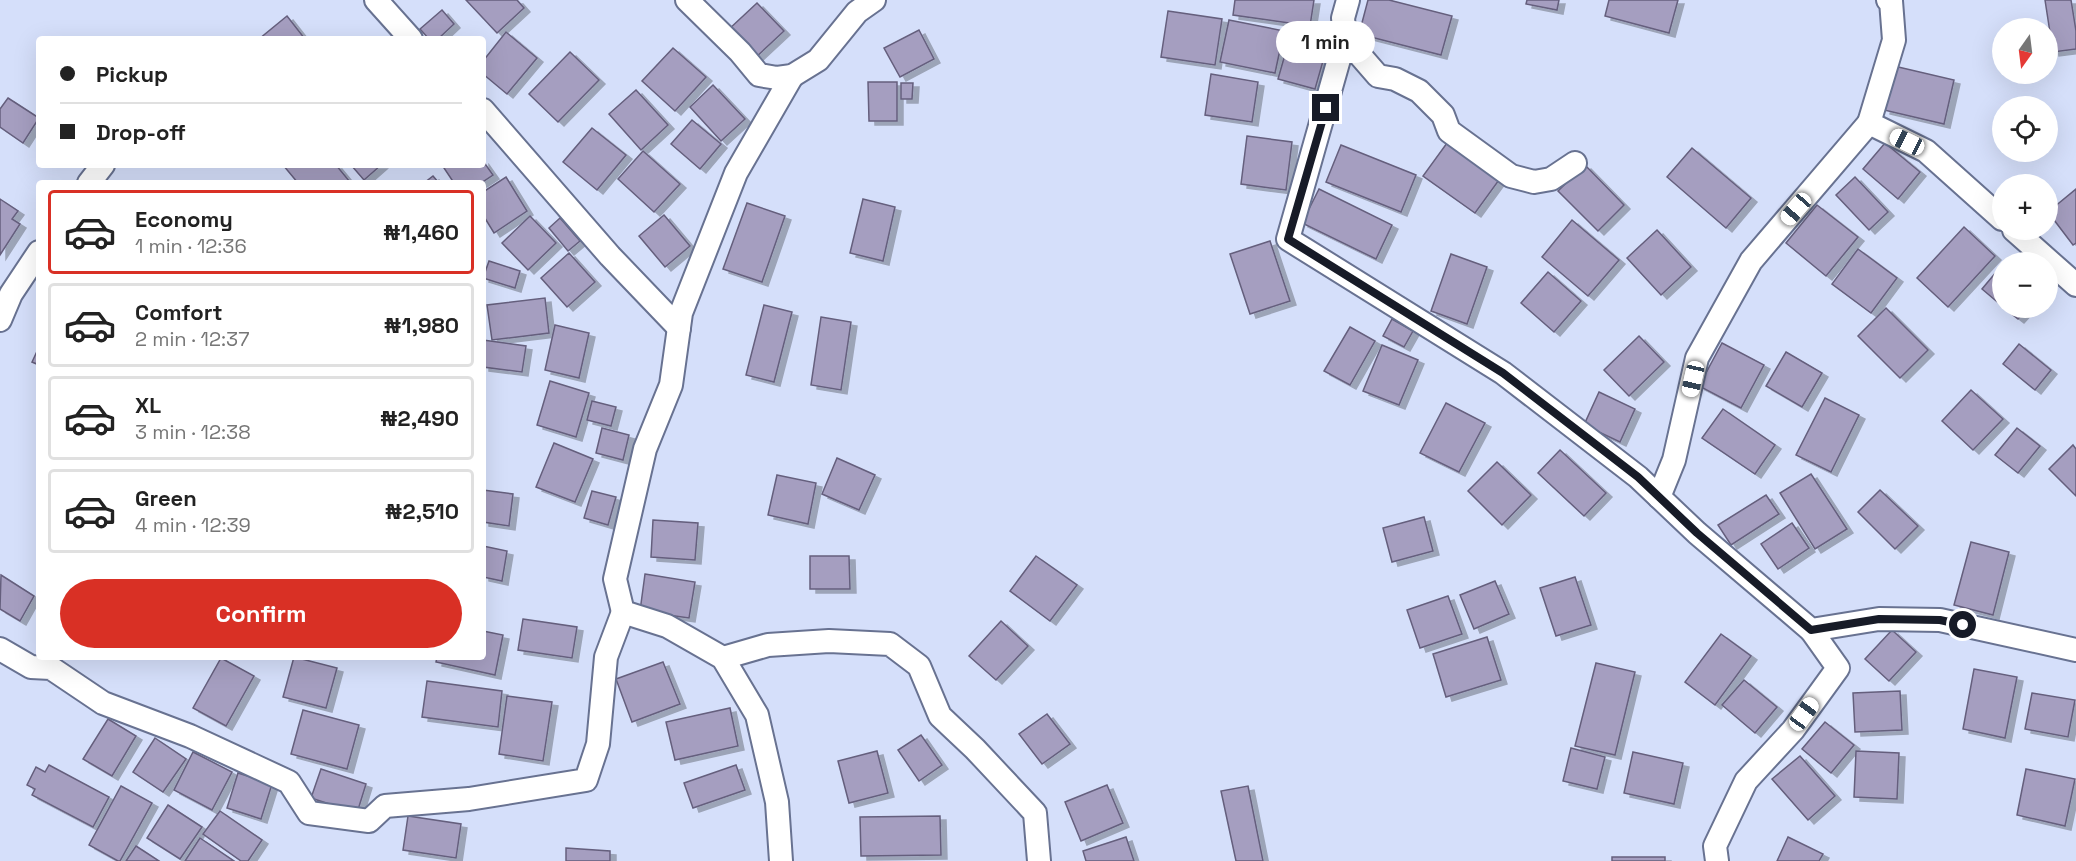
<!DOCTYPE html>
<meta charset="utf-8">
<style>
body{margin:0;font-family:"Space Grotesk",sans-serif;background:#f6f6f6;color:#222;height:100vh;display:flex;flex-direction:column;font-size:22px;white-space:nowrap}
*{box-sizing:border-box;margin:0}
p{font-size:20px;color:#767676}
.icon{flex:none;width:33px;height:33px;fill:none;stroke:currentColor;stroke-width:2;stroke-linecap:round;stroke-linejoin:round}
.map{position:relative;flex:1;overflow:hidden}
.panel{position:absolute;left:36px;top:180px;width:450px;height:480px;display:flex;flex-direction:column;background:#fff;border-radius:6px;box-shadow:0 6px 24px #0002}
.panel>*{flex:none}
.hud{position:absolute;left:36px;top:36px;width:450px;height:132px;border-radius:6px;box-shadow:0 6px 24px #0002;display:grid;align-content:center;height:132px;padding:0 24px;background:#fff}
.needle{width:39px;rotate:194deg}
.buttons{position:absolute;left:1992px;top:18px;display:grid;gap:12px}
.buttons a{display:grid;place-items:center;width:66px;height:66px;border-radius:50%;background:#fff;box-shadow:0 6px 24px #0002;font-size:30px}
.end{position:absolute;width:27px;height:27px;margin:-14px;border:8px solid #171b27;background:#fff;box-shadow:0 0 0 3px #fff}
.from{border-radius:50%}
.bubble{position:absolute;height:42px;border-radius:21px;background:#fff;box-shadow:0 6px 24px #0002;font-size:20px;font-weight:800;line-height:42px;text-align:center}
.car{position:absolute;width:18px;height:36px;margin:-18px -9px;border-radius:8px;box-shadow:0 0 4px 2px #0007;background:linear-gradient(#fff 24%,#345 0 40%,#fff 0 76%,#345 0 86%,#fff 0)}
.hud b{display:flex;align-items:center;gap:21px;height:57px;font-size:22px}
.hud b+b{border-top:2px solid #e0e0e0}
.hud i{width:15px;height:15px;background:#222}
ul{padding:10px 0 0;list-style:none}
li{display:flex;align-items:center;gap:18px;height:84px;margin:0 12px 9px;padding:0 12px;border:3px solid #e0e0e0;border-radius:6px}
li div{flex:1}
li b{display:block;font-size:22px}
li em{font-style:normal;font-weight:800}
li.on{border-color:#d93025}
li>.icon{width:54px;height:54px;stroke-width:1.5}
.action{display:flex;gap:12px;margin-top:auto;padding:12px 24px}
.action a{flex:1;height:69px;border-radius:36px;background:#d93025;color:#fff;font-size:24px;font-weight:800;line-height:69px;text-align:center}
.map>svg:first-child{display:block}
</style>
<div class="map">
<svg width="2076" height="861" viewBox="0 0 2076 861">
<defs>
<filter id="shadow"><feDropShadow dx="6" dy="4" stdDeviation="0" flood-color="#0004"/></filter>
</defs>
<rect width="100%" height="100%" fill="#d5dffa"/>
<g fill="#a59ec0" stroke="#655f7d" stroke-width="1.5" filter="url(#shadow)">
<polygon points="466,0 517,0 524,8 497,33"/>
<polygon points="1235,0 1314,0 1310,26 1233,15"/>
<polygon points="1368,0 1389,0 1452,16 1441,55 1359,34"/>
<polygon points="1527,0 1559,0 1557,10 1526,4"/>
<polygon points="1609,0 1678,0 1669,33 1605,16"/>
<polygon points="2045,0 2071,0 2076,31 2076,49 2053,52"/>
<polygon points="757,3 784,31 754,59 727,31"/>
<polygon points="442,10 454,24 438,39 429,39 420,29"/>
<polygon points="1168,11 1222,19 1215,65 1161,57"/>
<polygon points="287,16 305,39 259,39"/>
<polygon points="1229,20 1284,31 1275,73 1220,62"/>
<polygon points="919,30 934,59 900,77 884,48"/>
<polygon points="506,32 537,58 507,94 483,74 483,61"/>
<polygon points="673,48 706,77 675,111 642,81"/>
<polygon points="1286,51 1323,61 1315,89 1278,79"/>
<polygon points="570,52 599,80 558,122 529,94"/>
<polygon points="1894,66 1954,80 1944,124 1884,110"/>
<polygon points="1211,74 1258,82 1252,122 1205,115"/>
<polygon points="868,82 897,82 897,121 869,121"/>
<polygon points="901,83 913,83 912,99 901,99"/>
<polygon points="713,85 745,119 721,141 690,107"/>
<polygon points="636,90 668,125 641,150 609,114"/>
<polygon points="8,98 39,118 23,143 0,127 0,109"/>
<polygon points="692,120 721,144 700,169 671,144"/>
<polygon points="592,128 626,155 597,190 563,162"/>
<polygon points="1247,136 1292,142 1286,190 1241,184"/>
<polygon points="1447,143 1499,180 1475,213 1423,176"/>
<polygon points="1885,143 1920,172 1898,199 1863,169"/>
<polygon points="1341,145 1416,175 1401,212 1326,182"/>
<polygon points="1692,148 1751,198 1726,228 1667,177"/>
<polygon points="643,151 680,184 654,212 618,179"/>
<polygon points="483,161 493,175 481,183 454,183 442,165 483,165"/>
<polygon points="283,165 336,165 350,182 298,183"/>
<polygon points="351,165 381,165 364,180"/>
<polygon points="1585,165 1624,205 1598,231 1558,191"/>
<polygon points="433,176 439,183 424,183"/>
<polygon points="506,177 527,211 494,233 483,215 483,192"/>
<polygon points="1855,177 1888,212 1869,230 1836,195"/>
<polygon points="1319,189 1392,225 1376,259 1302,223"/>
<polygon points="2076,189 2076,243 2073,245 2048,212"/>
<polygon points="0,199 18,211 12,219 20,224 0,255"/>
<polygon points="863,199 895,207 883,261 850,253"/>
<polygon points="747,203 785,216 762,282 723,269"/>
<polygon points="1817,205 1858,237 1826,276 1786,243"/>
<polygon points="664,215 690,246 665,267 639,236"/>
<polygon points="530,216 556,243 528,270 502,243"/>
<polygon points="560,218 580,241 568,251 549,228"/>
<polygon points="1572,220 1619,260 1588,296 1542,257"/>
<polygon points="1964,227 1995,256 1948,307 1917,278"/>
<polygon points="1657,230 1691,267 1661,295 1627,258"/>
<polygon points="1270,241 1290,301 1250,314 1230,254"/>
<polygon points="1858,249 1897,278 1871,313 1832,284"/>
<polygon points="569,253 595,282 567,307 541,278"/>
<polygon points="1451,254 1487,267 1467,324 1431,311"/>
<polygon points="489,261 520,271 515,288 483,278"/>
<polygon points="2002,265 2002,306 1982,289"/>
<polygon points="1548,272 1581,301 1554,332 1521,303"/>
<polygon points="545,298 549,333 492,340 487,305"/>
<polygon points="764,305 792,312 774,382 746,375"/>
<polygon points="1886,308 1928,350 1900,378 1858,336"/>
<polygon points="2004,308 2028,308 2018,319"/>
<polygon points="821,317 851,322 841,390 811,385"/>
<polygon points="1392,319 1413,331 1404,347 1383,336"/>
<polygon points="555,325 589,333 579,378 545,370"/>
<polygon points="1350,327 1375,341 1350,385 1324,371"/>
<polygon points="1639,336 1664,362 1629,396 1604,370"/>
<polygon points="483,340 526,346 522,372 483,367"/>
<polygon points="1722,343 1764,365 1741,408 1699,386"/>
<polygon points="2019,344 2051,370 2035,390 2003,364"/>
<polygon points="1382,345 1418,360 1399,405 1363,391"/>
<polygon points="39,347 39,365 32,362"/>
<polygon points="1786,352 1822,373 1802,407 1766,386"/>
<polygon points="550,381 589,393 576,437 537,425"/>
<polygon points="1971,390 2003,419 1973,450 1942,421"/>
<polygon points="1599,392 1635,409 1620,442 1584,425"/>
<polygon points="1825,398 1859,415 1831,472 1796,455"/>
<polygon points="592,401 616,407 611,426 587,420"/>
<polygon points="1446,403 1485,423 1459,472 1420,453"/>
<polygon points="1723,409 1775,445 1755,474 1702,438"/>
<polygon points="602,428 629,435 623,460 596,453"/>
<polygon points="2017,428 2040,446 2018,473 1995,455"/>
<polygon points="554,443 593,459 575,502 536,487"/>
<polygon points="2073,445 2076,449 2076,496 2049,469"/>
<polygon points="1560,450 1606,493 1584,516 1538,473"/>
<polygon points="837,458 875,475 859,510 822,494"/>
<polygon points="1497,462 1531,495 1502,525 1468,491"/>
<polygon points="1811,474 1847,529 1815,549 1780,493"/>
<polygon points="777,475 816,483 808,524 768,515"/>
<polygon points="483,490 513,494 509,526 483,522"/>
<polygon points="1880,490 1918,526 1895,549 1858,512"/>
<polygon points="592,491 616,497 608,525 584,518"/>
<polygon points="1766,495 1779,514 1731,545 1718,525"/>
<polygon points="1424,517 1433,551 1392,562 1383,528"/>
<polygon points="653,520 698,523 695,560 651,557"/>
<polygon points="1792,523 1809,548 1778,569 1761,544"/>
<polygon points="1971,542 2009,552 1993,615 1954,605"/>
<polygon points="483,546 507,551 502,581 483,577"/>
<polygon points="810,556 849,556 850,589 810,589"/>
<polygon points="1036,556 1077,585 1050,621 1010,591"/>
<polygon points="645,574 695,582 689,618 640,611"/>
<polygon points="1,575 34,596 20,621 0,609"/>
<polygon points="1575,577 1591,625 1556,636 1540,588"/>
<polygon points="1495,581 1509,614 1474,629 1460,595"/>
<polygon points="1448,596 1462,634 1420,648 1407,610"/>
<polygon points="523,619 577,627 572,658 518,650"/>
<polygon points="1001,621 1028,646 996,680 969,656"/>
<polygon points="1892,630 1916,652 1889,681 1865,659"/>
<polygon points="483,631 503,635 495,675 436,662 437,657 483,657"/>
<polygon points="1721,634 1751,656 1715,705 1685,682"/>
<polygon points="1487,637 1501,680 1446,697 1433,654"/>
<polygon points="294,657 337,668 326,708 283,697"/>
<polygon points="221,658 254,676 226,726 193,708"/>
<polygon points="663,662 680,704 632,722 616,679"/>
<polygon points="1596,663 1635,672 1615,755 1575,746"/>
<polygon points="1974,669 2017,677 2005,738 1963,729"/>
<polygon points="1744,680 1777,707 1755,733 1722,705"/>
<polygon points="427,681 502,691 498,727 422,717"/>
<polygon points="1900,691 1902,730 1855,732 1853,693"/>
<polygon points="2032,693 2075,700 2068,737 2025,729"/>
<polygon points="507,696 552,702 543,761 499,754"/>
<polygon points="730,708 738,746 675,760 666,722"/>
<polygon points="303,710 359,725 347,769 291,754"/>
<polygon points="1047,714 1070,744 1042,764 1019,734"/>
<polygon points="108,719 136,736 112,776 83,759"/>
<polygon points="1825,722 1854,745 1831,773 1802,749"/>
<polygon points="921,735 942,765 919,781 898,750"/>
<polygon points="155,738 186,759 163,792 133,772"/>
<polygon points="1571,748 1605,757 1597,789 1563,781"/>
<polygon points="877,751 888,793 849,803 838,761"/>
<polygon points="1856,751 1899,753 1897,799 1854,797"/>
<polygon points="193,752 232,772 212,810 174,790"/>
<polygon points="1633,752 1683,763 1674,804 1624,793"/>
<polygon points="1800,756 1835,796 1808,820 1772,779"/>
<polygon points="49,765 109,797 93,827 32,795 35,789 27,785 36,767 45,772"/>
<polygon points="736,765 745,790 693,808 684,783"/>
<polygon points="321,769 366,784 357,813 311,798"/>
<polygon points="2026,769 2075,779 2065,826 2017,815"/>
<polygon points="238,773 272,784 261,819 227,808"/>
<polygon points="1107,785 1123,823 1081,841 1065,802"/>
<polygon points="121,786 152,803 120,861 118,861 89,845"/>
<polygon points="1248,786 1263,861 1236,861 1221,791"/>
<polygon points="168,805 202,827 180,859 147,838"/>
<polygon points="220,811 262,840 248,861 241,861 203,834"/>
<polygon points="408,816 461,824 456,858 403,850"/>
<polygon points="940,816 941,855 861,856 860,817"/>
<polygon points="1126,837 1134,861 1086,861 1083,851"/>
<polygon points="1788,837 1823,854 1819,861 1777,861"/>
<polygon points="200,838 234,861 185,861"/>
<polygon points="136,846 159,861 126,861"/>
<polygon points="566,848 610,851 610,861 566,861"/>
<rect x="1612" y="857" width="53" height="4"/>
</g>
<g fill="none" stroke-linecap="round" stroke-linejoin="round">
<defs>
<g id="minor">
<polyline points="376,0 411,39"/>
<polyline points="687,0 740,52 759,75 777,78 792,76 818,60 857,12 874,0"/>
<polyline points="1348,0 1343,18 1345,38 1378,76 1395,79 1419,91 1443,115 1449,131 1511,176 1534,182 1551,179 1575,163"/>
<polyline points="1345,38 1288,239 1503,373 1638,477 1697,533 1811,630 1879,619 1940,620 2076,650"/>
<polyline points="483,110 610,256 679,328"/>
<polyline points="1869,123 1894,40 1891,1 1888,0"/>
<polyline points="89,183 103,165"/>
<polyline points="2014,230 2076,285"/>
<polyline points="0,320 11,294 39,252"/>
<polyline points="1659,497 1674,460 1697,358 1751,261 1869,123 1926,151 2002,219"/>
<polyline points="0,649 31,667 51,668 103,703 190,736 289,782 309,813 369,821 385,806 469,799 586,780 598,744 606,657 623,612"/>
<polyline points="723,658 768,645 829,641 890,644 919,666 940,716 975,749 1035,813 1039,861"/>
<polyline points="781,861 777,802 757,715 723,658 667,626 623,612 615,579 645,449 671,385 681,313 736,173 792,76"/>
<polyline points="1717,861 1715,846 1746,781 1793,730 1838,668 1811,630"/>
</g>
</defs>
<use href="#minor" stroke="#687291" stroke-width="26"/>
<use href="#minor" stroke="#fff" stroke-width="22"/>
</g>
<g fill="none" stroke-linecap="round" stroke-linejoin="round">
<polyline stroke="#171b27" stroke-width="8" points="1326,108 1288,239 1503,373 1638,477 1697,533 1811,630 1879,619 1940,620 1963,625"/>
</g>
</svg>
<div class="buttons">
<a><svg class="needle" viewBox="-14 -14 28 28"><path d="M0-13l5 13h-10z" fill="#e53935"/><path d="M0 13l5-13h-10z" fill="#767676"/></svg></a>
<a><svg class="icon" aria-label="locate" viewBox="0 0 24 24"><circle cx="12" cy="12" r="6"/><path d="M12 2v4M12 18v4M2 12h4M18 12h4"/></svg></a>
<a>+</a>
<a>−</a>
</div>
<i class="end from" style="left:1963px;top:625px"></i>
<i class="end" style="left:1326px;top:108px"></i>
<div class="bubble" style="left:1276px;top:21px;width:99px">1 min</div>
<i class="car" style="left:1907px;top:142px;rotate:296deg"></i>
<i class="car" style="left:1796px;top:209px;rotate:221deg"></i>
<i class="car" style="left:1693px;top:379px;rotate:193deg"></i>
<i class="car" style="left:1804px;top:714px;rotate:36deg"></i>
<div class="hud">
<b><i class="from"></i>Pickup</b>
<b><i></i>Drop-off</b>
</div>
<section class="panel">
<ul>
<li class="on"><svg class="icon" aria-label="car" viewBox="0 0 24 24"><path d="M5 17H2v-5l4-1 3-4h7l3 4 3 1v5h-3M9 17h6M6 11h13"/><circle cx="7" cy="17" r="2"/><circle cx="17" cy="17" r="2"/></svg><div><b>Economy</b><p>1 min · 12:36</p></div><em>₦1,460</em></li>
<li><svg class="icon" aria-label="car" viewBox="0 0 24 24"><path d="M5 17H2v-5l4-1 3-4h7l3 4 3 1v5h-3M9 17h6M6 11h13"/><circle cx="7" cy="17" r="2"/><circle cx="17" cy="17" r="2"/></svg><div><b>Comfort</b><p>2 min · 12:37</p></div><em>₦1,980</em></li>
<li><svg class="icon" aria-label="car" viewBox="0 0 24 24"><path d="M5 17H2v-5l4-1 3-4h7l3 4 3 1v5h-3M9 17h6M6 11h13"/><circle cx="7" cy="17" r="2"/><circle cx="17" cy="17" r="2"/></svg><div><b>XL</b><p>3 min · 12:38</p></div><em>₦2,490</em></li>
<li><svg class="icon" aria-label="car" viewBox="0 0 24 24"><path d="M5 17H2v-5l4-1 3-4h7l3 4 3 1v5h-3M9 17h6M6 11h13"/><circle cx="7" cy="17" r="2"/><circle cx="17" cy="17" r="2"/></svg><div><b>Green</b><p>4 min · 12:39</p></div><em>₦2,510</em></li>
</ul>
<div class="action"><a>Confirm</a></div>
</section>
</div>
